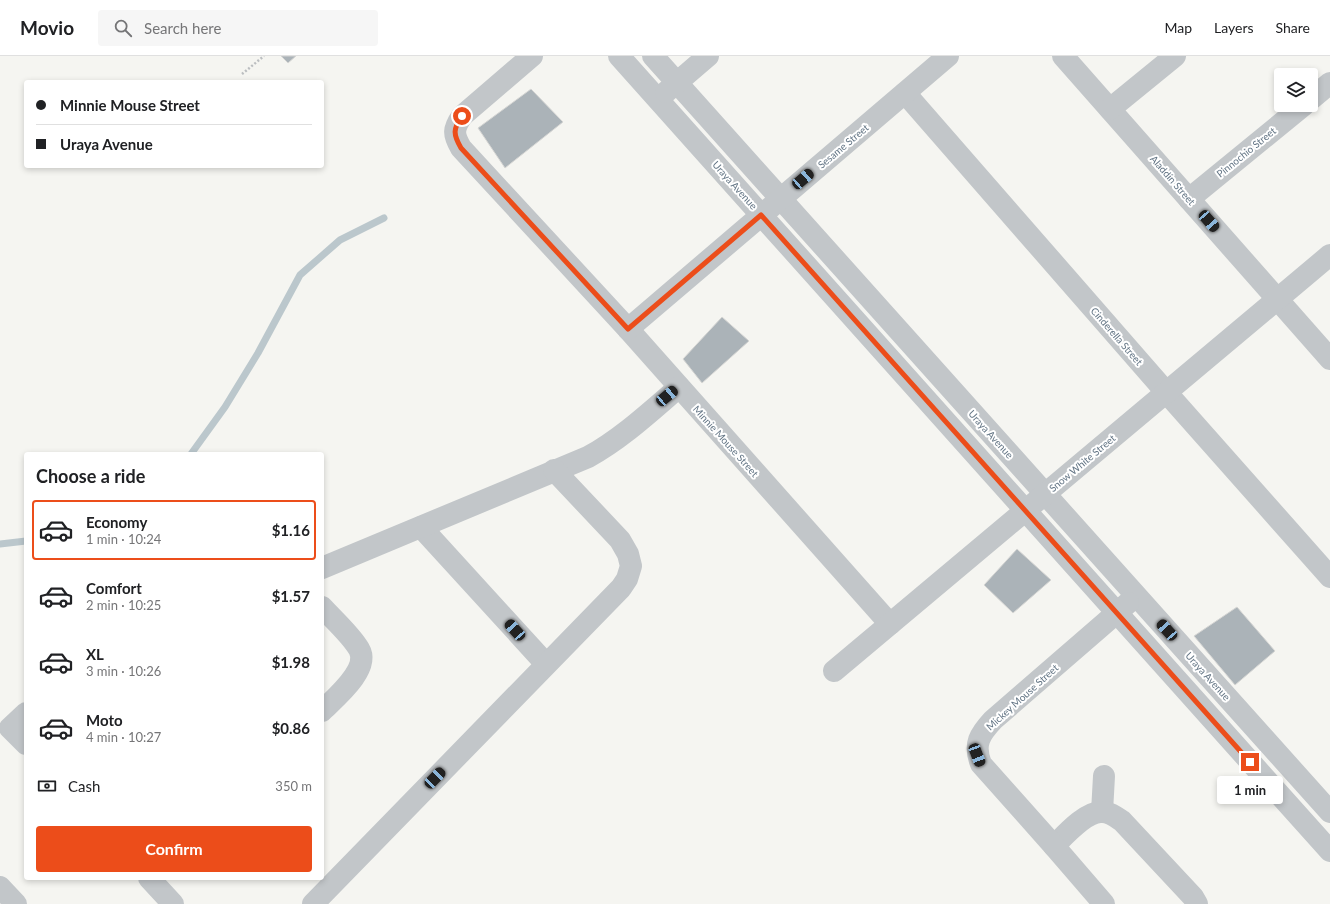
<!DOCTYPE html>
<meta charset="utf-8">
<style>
body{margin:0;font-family:Lato,sans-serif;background:#f6f6f6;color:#202124;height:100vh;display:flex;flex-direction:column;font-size:15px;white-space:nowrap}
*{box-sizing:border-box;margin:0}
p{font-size:13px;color:#757577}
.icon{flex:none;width:22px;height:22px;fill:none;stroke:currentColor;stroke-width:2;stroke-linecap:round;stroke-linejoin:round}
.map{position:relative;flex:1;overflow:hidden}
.drawer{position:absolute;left:24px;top:396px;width:300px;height:428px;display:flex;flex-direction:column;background:#fff;border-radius:4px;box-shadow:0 2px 6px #0003}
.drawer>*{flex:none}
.top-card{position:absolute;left:24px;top:24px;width:300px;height:88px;border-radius:4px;box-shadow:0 2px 6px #0003;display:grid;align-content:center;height:88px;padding:0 12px;background:#fff}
.buttons{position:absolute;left:1274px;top:12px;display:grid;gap:8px}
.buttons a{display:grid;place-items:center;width:44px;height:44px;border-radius:4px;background:#fff;box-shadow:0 2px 6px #0003;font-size:20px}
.end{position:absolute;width:18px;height:18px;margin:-9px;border:5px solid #ec4d1a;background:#fff;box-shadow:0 0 0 2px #fff}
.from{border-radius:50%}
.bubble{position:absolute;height:28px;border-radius:4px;background:#fff;box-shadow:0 2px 6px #0003;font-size:13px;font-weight:700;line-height:28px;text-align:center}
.car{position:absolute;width:12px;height:24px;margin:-12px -6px;border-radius:5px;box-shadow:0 0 3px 1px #0007;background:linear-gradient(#222 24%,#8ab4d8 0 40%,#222 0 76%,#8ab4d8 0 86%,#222 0)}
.top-card b{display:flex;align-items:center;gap:14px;height:38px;font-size:15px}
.top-card b+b{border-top:1px solid #e0e0e0}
.top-card i{width:10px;height:10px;background:#202124}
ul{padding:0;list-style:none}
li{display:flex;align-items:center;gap:12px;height:60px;margin:0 8px 6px;padding:0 4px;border:2px solid transparent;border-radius:4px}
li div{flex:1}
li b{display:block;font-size:15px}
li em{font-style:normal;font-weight:700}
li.active{border-color:#ec4d1a}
li>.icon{width:36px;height:36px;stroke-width:1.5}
h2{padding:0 12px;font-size:18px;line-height:48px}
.pay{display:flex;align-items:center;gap:10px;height:44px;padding:0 12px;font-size:15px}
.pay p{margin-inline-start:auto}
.button{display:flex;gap:8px;margin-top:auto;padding:8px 12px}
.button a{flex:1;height:46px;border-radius:4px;background:#ec4d1a;color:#fff;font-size:16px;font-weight:700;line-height:46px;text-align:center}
header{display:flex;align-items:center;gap:24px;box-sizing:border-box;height:56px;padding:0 20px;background:#fff;border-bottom:1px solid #e0e0e0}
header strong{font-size:19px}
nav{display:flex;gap:22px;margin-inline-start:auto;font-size:14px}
.search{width:280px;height:36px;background:#f6f6f6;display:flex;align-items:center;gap:10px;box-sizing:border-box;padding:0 14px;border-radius:4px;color:#757577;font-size:15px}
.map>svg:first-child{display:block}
</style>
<header>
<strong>Movio</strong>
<div class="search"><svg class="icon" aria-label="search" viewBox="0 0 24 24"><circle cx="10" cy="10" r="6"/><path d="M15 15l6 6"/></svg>Search here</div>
<nav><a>Map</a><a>Layers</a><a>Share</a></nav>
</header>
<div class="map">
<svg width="1330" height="848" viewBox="0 0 1330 848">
<rect width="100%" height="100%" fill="#f5f5f1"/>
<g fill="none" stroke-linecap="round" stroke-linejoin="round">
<g stroke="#bbc7cc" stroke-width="7">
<polyline points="191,398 225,351 258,297 300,219 340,184 384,162"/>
<polyline points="0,488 26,485"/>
</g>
</g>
<g fill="#abb3b8" stroke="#d6d6d4">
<polygon points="281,0 296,0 288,7"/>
<polygon points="531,33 563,66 505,112 478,72"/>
<polygon points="722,261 749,285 702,327 683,303"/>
<polygon points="1017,493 1051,524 1013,557 984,529"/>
<polygon points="1237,551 1275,595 1235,629 1194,580"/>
</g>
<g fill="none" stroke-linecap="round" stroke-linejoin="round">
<polyline stroke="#bbbec0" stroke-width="2.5" stroke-dasharray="2 2" stroke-linecap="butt" points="242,18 264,0"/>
<g stroke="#c2c6c9" stroke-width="22">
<path d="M532,0L462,60C453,73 453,78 461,92L628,273L890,568"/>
<polyline points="619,0 1330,795"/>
<polyline points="653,0 1330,756"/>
<polyline points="1063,0 1330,303"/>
<polyline points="666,36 708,0"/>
<polyline points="905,37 1166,336 1330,521"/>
<polyline points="1311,43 1330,27"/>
<polyline points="1110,53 1175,0"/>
<polyline points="1189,143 1304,49"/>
<polyline points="628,273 948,0"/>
<polyline points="421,471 546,608"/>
<path d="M322,512L588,401C621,383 650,356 679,331"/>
<path d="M322,551C333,563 351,579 359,593C371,613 335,642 322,655"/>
<polyline points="834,615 1330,199"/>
<polyline points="26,657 10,672 26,688"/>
<polyline points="1102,756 1104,720"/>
<path d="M1054,790C1065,779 1086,755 1102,756C1110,756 1116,761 1122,765L1193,841L1197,848"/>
<polyline points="149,822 173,848"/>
<polyline points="0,831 16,848"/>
<polyline points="313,848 621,532 627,523 631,510 628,498 620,484 554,414"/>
<path d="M1104,848L1054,790L981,708C973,688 980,678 993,664L1128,547"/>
</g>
</g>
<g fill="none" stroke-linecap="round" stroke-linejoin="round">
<path stroke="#ec4d1a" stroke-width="5" d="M462,60C453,73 453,78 461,92L628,273L761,159L1250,706"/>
</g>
<g text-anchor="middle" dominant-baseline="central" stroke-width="4" stroke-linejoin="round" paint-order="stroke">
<g font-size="10" fill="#627484" stroke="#fff">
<text transform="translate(843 90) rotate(-40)">Sesame Street</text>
<text transform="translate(1246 96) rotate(-39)">Pinnochio Street</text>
<text transform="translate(1173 124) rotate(49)">Aladdin Street</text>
<text transform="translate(735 129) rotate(48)">Uraya Avenue</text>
<text transform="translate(1117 280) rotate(49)">Cinderella Street</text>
<text transform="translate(991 378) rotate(48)">Uraya Avenue</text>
<text transform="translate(726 385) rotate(48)">Minnie Mouse Street</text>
<text transform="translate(1082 407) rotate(-40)">Snow White Street</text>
<text transform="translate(1208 620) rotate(48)">Uraya Avenue</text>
<text transform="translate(1022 641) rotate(-42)">Mickey Mouse Street</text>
</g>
</g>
</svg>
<div class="buttons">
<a><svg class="icon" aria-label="layers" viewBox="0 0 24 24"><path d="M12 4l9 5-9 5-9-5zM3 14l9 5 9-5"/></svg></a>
</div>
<i class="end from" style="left:462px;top:60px"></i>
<i class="end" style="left:1250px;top:706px"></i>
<div class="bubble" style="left:1217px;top:720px;width:66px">1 min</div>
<i class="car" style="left:803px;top:123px;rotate:49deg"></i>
<i class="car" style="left:1209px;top:165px;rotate:139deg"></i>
<i class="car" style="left:667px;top:340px;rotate:50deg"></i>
<i class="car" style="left:515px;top:574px;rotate:318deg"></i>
<i class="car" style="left:1167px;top:574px;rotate:318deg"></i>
<i class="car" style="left:977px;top:699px;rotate:159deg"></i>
<i class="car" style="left:435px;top:722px;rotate:44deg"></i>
<div class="top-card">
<b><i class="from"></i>Minnie Mouse Street</b>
<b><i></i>Uraya Avenue</b>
</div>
<section class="drawer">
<h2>Choose a ride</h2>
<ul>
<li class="active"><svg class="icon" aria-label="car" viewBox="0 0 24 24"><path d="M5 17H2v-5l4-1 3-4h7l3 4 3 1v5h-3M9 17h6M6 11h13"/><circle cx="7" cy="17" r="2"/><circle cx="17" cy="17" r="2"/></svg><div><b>Economy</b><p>1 min · 10:24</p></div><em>$1.16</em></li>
<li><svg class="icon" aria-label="car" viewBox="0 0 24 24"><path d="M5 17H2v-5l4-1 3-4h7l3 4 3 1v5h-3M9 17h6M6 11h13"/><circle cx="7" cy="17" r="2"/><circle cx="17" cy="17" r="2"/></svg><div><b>Comfort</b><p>2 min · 10:25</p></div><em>$1.57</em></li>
<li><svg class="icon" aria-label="car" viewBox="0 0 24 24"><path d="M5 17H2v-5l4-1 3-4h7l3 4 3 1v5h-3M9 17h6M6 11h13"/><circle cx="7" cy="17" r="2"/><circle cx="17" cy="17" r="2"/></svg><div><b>XL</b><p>3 min · 10:26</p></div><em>$1.98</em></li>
<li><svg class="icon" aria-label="car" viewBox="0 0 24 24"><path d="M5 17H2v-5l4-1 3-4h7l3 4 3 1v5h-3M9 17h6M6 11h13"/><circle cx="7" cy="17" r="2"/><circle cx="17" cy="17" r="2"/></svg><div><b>Moto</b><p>4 min · 10:27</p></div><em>$0.86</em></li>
</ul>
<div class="pay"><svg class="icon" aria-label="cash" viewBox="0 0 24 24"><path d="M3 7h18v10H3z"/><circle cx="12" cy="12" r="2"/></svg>Cash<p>350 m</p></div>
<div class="button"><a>Confirm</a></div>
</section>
</div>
